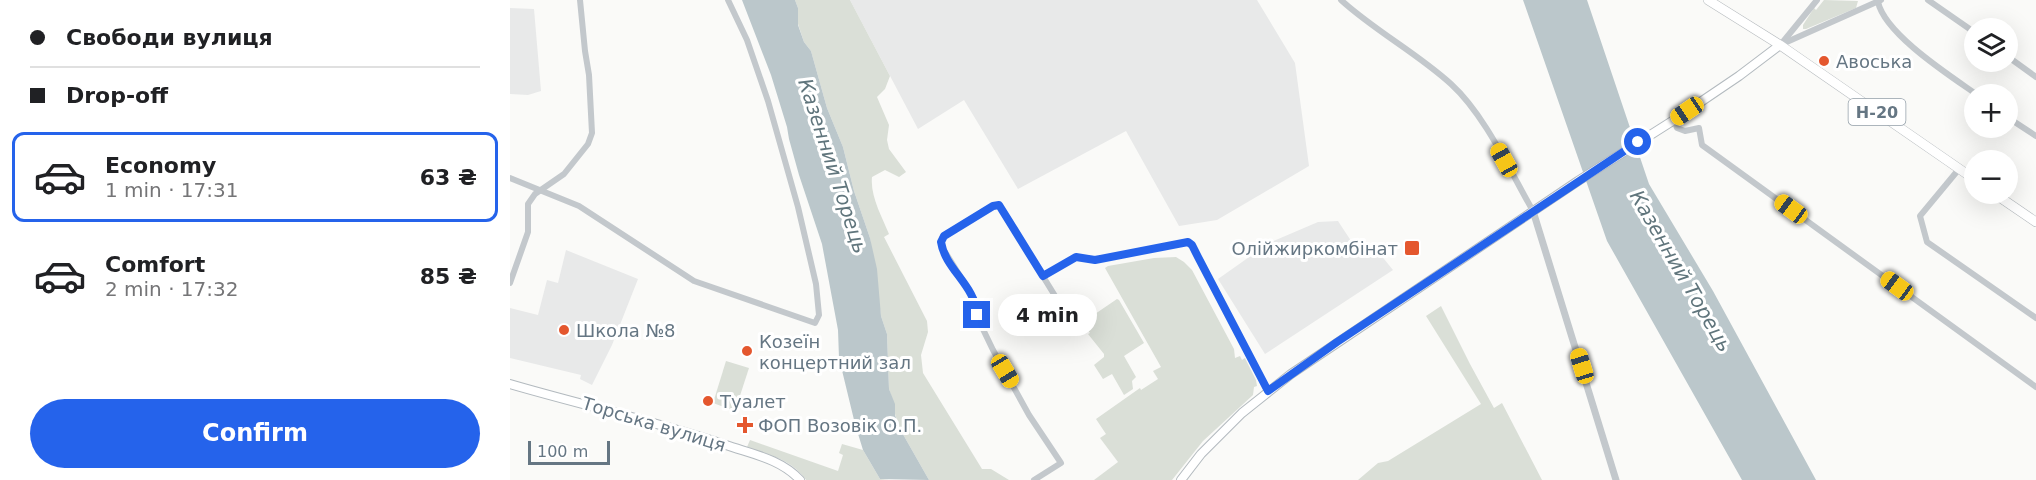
<!DOCTYPE html>
<meta charset="utf-8">
<style>
body{margin:0;font-family:"DejaVu Sans",sans-serif;background:#f6f6f6;color:#202124;height:100vh;display:flex;flex-direction:column;font-size:22px;white-space:nowrap}
*{box-sizing:border-box;margin:0}
p{font-size:20px;color:#757577}
.icon{flex:none;width:33px;height:33px;fill:none;stroke:currentColor;stroke-width:2;stroke-linecap:round;stroke-linejoin:round}
.map{position:relative;flex:1;overflow:hidden}
.side{display:flex;flex-direction:column;background:#fff;width:510px}
.side>*{flex:none}
.guide{display:grid;align-content:center;height:132px;padding:0 30px;background:#fff}
.controls{position:absolute;left:1454px;top:18px;display:grid;gap:12px}
.controls a{display:grid;place-items:center;width:54px;height:54px;border-radius:50%;background:#fff;box-shadow:0 6px 24px #0002;font-size:30px}
.scale{position:absolute;left:18px;bottom:15px;width:82px;box-sizing:border-box;padding-left:6px;border:3px solid #657683;border-top:0;font-size:16px;line-height:21px;white-space:nowrap;color:#657683;-webkit-text-stroke:4px #fff;paint-order:stroke}
.end{position:absolute;width:27px;height:27px;margin:-14px;border:8px solid #2563eb;background:#fff;box-shadow:0 0 0 3px #fff}
.from{border-radius:50%}
.bubble{position:absolute;height:42px;border-radius:21px;background:#fff;box-shadow:0 6px 24px #0002;font-size:20px;font-weight:700;line-height:42px;text-align:center}
.car{position:absolute;width:18px;height:36px;margin:-18px -9px;border-radius:8px;box-shadow:0 0 4px 2px #0007;background:linear-gradient(#f5c518 24%,#345 0 40%,#f5c518 0 76%,#345 0 86%,#f5c518 0)}
.guide b{display:flex;align-items:center;gap:21px;height:57px;font-size:22px}
.guide b+b{border-top:2px solid #e0e0e0}
.guide i{width:15px;height:15px;background:#202124}
ul{padding:0;list-style:none}
li{display:flex;align-items:center;gap:18px;height:90px;margin:0 12px 9px;padding:0 18px;border:3px solid transparent;border-radius:12px}
li div{flex:1}
li b{display:block;font-size:22px}
li em{font-style:normal;font-weight:700}
li.current{border-color:#2563eb}
li>.icon{width:54px;height:54px;stroke-width:1.5}
.action{display:flex;gap:12px;margin-top:auto;padding:12px 30px}
.action a{flex:1;height:69px;border-radius:36px;background:#2563eb;color:#fff;font-size:24px;font-weight:700;line-height:69px;text-align:center}
main{display:flex;flex:1;min-height:0}
.map>svg:first-child{display:block}
</style>
<main>
<section class="side">
<div class="guide">
<b><i class="from"></i>Свободи вулиця</b>
<b><i></i>Drop-off</b>
</div>
<ul>
<li class="current"><svg class="icon" aria-label="car" viewBox="0 0 24 24"><path d="M5 17H2v-5l4-1 3-4h7l3 4 3 1v5h-3M9 17h6M6 11h13"/><circle cx="7" cy="17" r="2"/><circle cx="17" cy="17" r="2"/></svg><div><b>Economy</b><p>1 min · 17:31</p></div><em>63 ₴</em></li>
<li><svg class="icon" aria-label="car" viewBox="0 0 24 24"><path d="M5 17H2v-5l4-1 3-4h7l3 4 3 1v5h-3M9 17h6M6 11h13"/><circle cx="7" cy="17" r="2"/><circle cx="17" cy="17" r="2"/></svg><div><b>Comfort</b><p>2 min · 17:32</p></div><em>85 ₴</em></li>
</ul>
<div class="action"><a>Confirm</a></div>
</section>
<div class="map">
<svg width="1526" height="480" viewBox="0 0 1526 480">
<rect width="100%" height="100%" fill="#fafaf8"/>
<g fill="#e8e9e9">
<polygon points="340,0 747,0 785,63 799,166 707,220 669,226 616,131 508,189 454,100 408,129"/>
<polygon points="0,8 24,9 31,91 18,95 0,94"/>
<polygon points="828,221 847,250 861,243 883,270 755,354 708,279 759,243 808,222"/>
<polygon points="56,250 128,279 102,345 82,385 70,379 71,375 0,358 0,308 28,315 37,280 48,283"/>
</g>
<g fill="#dadfd7">
<path d="M285,0H340L380,76L375,89L367,97L379,125L377,140L379,149L396,172L389,177L375,170L362,177C360,196 372,217 379,234L374,237L417,321L418,332L411,355L413,373L472,469H481L499,480H419L390,429L385,414L384,404L379,389L377,334L371,316L360,238L344,191L333,147L317,108L301,51L294,42L288,24V8Z"/>
<polygon points="1314,0 1348,1 1346,8 1296,29 1293,29 1293,25 1304,8 1306,10"/>
<polygon points="666,257 674,262 682,270 724,349 725,358 730,356 732,360 735,358 746,380 747,386 744,387 743,395 693,441 662,480 584,480 608,462 590,438 596,434 586,419 630,388 631,390 648,379 643,371 651,367 595,268 598,266 644,258"/>
<polygon points="607,299 609,300 634,343 614,356 626,377 622,381 623,389 614,395 602,374 593,379 584,365 594,357 594,354 578,334 580,333 576,328 574,329 572,327 565,332 563,329"/>
<polygon points="931,306 960,364 984,408 992,403 1032,480 848,480 868,463 878,461 971,404 916,316"/>
<polygon points="216,361 239,368 225,411 203,403"/>
<path d="M240,440L328,471L333,455L329,453L332,444L353,450L370,479L379,480H296C282,460 260,455 237,447Z"/>
</g>
<g fill="#bbc7cb">
<polygon points="232,0 285,0 288,8 288,25 294,42 301,51 317,108 333,147 344,191 360,238 367,269 371,316 377,334 379,389 385,404 385,415 390,429 419,480 370,479 353,450 345,424 329,358 328,330 312,244 289,175 279,139 277,127 261,75"/>
<polygon points="1013,0 1077,0 1139,184 1203,291 1306,480 1232,480 1097,241"/>
</g>
<g fill="none" stroke-linecap="round" stroke-linejoin="round">
<defs>
<g id="secondary">
<path d="M0,384C72,405 145,421 216,445C242,454 271,459 290,480"/>
<polyline points="671,480 691,454 732,413 781,374 1068,181 1164,120 1229,76 1270,45"/>
</g>
<g id="primary">
<polyline points="1198,0 1270,45 1464,179"/>
<polyline points="1485,194 1526,222"/>
</g>
</defs>
<use href="#secondary" stroke="#b3babf" stroke-width="10"/>
<use href="#primary" stroke="#b5babe" stroke-width="10"/>
<g stroke="#c3c8cc" stroke-width="6">
<path d="M831,0C865,31 907,53 941,84C975,115 1000,171 1023,211"/>
<polyline points="1418,0 1464,32"/>
<path d="M1368,2C1375,34 1439,75 1466,94"/>
<polyline points="1272,43 1307,0"/>
<polyline points="1270,45 1371,0"/>
<polyline points="1497,56 1526,77"/>
<polyline points="1497,117 1526,136"/>
<polyline points="1164,120 1167,128 1175,131 1189,128 1192,145 1526,387"/>
<polyline points="1449,169 1410,216 1417,242 1526,318"/>
<polyline points="0,178 69,206 184,281 305,323 309,315 306,284 288,207 258,101 237,40 218,0"/>
<polyline points="533,276 566,257 585,260 678,242 682,245 758,391"/>
<polyline points="0,283 18,232 18,204 25,194 54,174 78,144 82,133 79,75 75,51 70,0"/>
<polyline points="524,480 551,463 519,415 483,350 470,323 465,300 432,247 431,242 433,236 477,209 489,205 550,304"/>
</g>
<polyline stroke="#c3c8cc" stroke-width="7" points="1023,211 1106,480"/>
<use href="#secondary" stroke="#fff" stroke-width="8"/>
<use href="#primary" stroke="#fff" stroke-width="9"/>
</g>
<g fill="none" stroke-linecap="round" stroke-linejoin="round">
<path stroke="#2563eb" stroke-width="8" d="M467,315C466,286 435,269 431,242L434,236L483,206L489,205L533,276L566,257L585,260L678,242L682,245L688,257L758,391L827,342L1128,142"/>
</g>
<g fill="#e4572e" stroke="#fff" stroke-width="2">
<circle cx="1314" cy="61" r="6"/>
<rect x="894" y="240" width="16" height="16" rx="3"/>
<circle cx="54" cy="330" r="6"/>
<circle cx="237" cy="351" r="6"/>
<circle cx="198" cy="401" r="6"/>
<path d="M232 416h6v6h6v6h-6v6h-6v-6h-6v-6h6z"/>
</g>
<g text-anchor="middle" dominant-baseline="central" stroke-width="6" stroke-linejoin="round" paint-order="stroke">
<rect fill="#fff" stroke="#939fa8" stroke-width="1.5" x="1338.5" y="99" width="57" height="26" rx="4.5"/>
<g font-size="16" font-weight="bold" fill="#657683">
<text x="1367" y="112">Н-20</text>
</g>
<g font-size="18" fill="#657683" stroke="#fff" text-anchor="start">
<text x="1326" y="61">Авоська</text>
<text x="888" y="248" text-anchor="end">Олійжиркомбiнат</text>
<text x="66" y="330">Школа №8</text>
<text x="249" y="341">Козеїн<tspan x="249" dy="21">концертний зал</tspan></text>
<text x="210" y="401">Туалет</text>
<text x="248" y="425">ФОП Возовік О.П.</text>
</g>
<g font-size="18" fill="#657683" stroke="#fff">
<text transform="translate(144 424) rotate(17)">Торська вулиця</text>
</g>
<g font-size="20" font-style="italic" fill="#60757c" stroke="#fff">
<text transform="translate(323 166) rotate(72)">Казенний Торець</text>
<text transform="translate(1171 271) rotate(60)">Казенний Торець</text>
</g>
</g>
</svg>
<div class="controls">
<a><svg class="icon" aria-label="layers" viewBox="0 0 24 24"><path d="M12 4l9 5-9 5-9-5zM3 14l9 5 9-5"/></svg></a>
<a>+</a>
<a>−</a>
</div>
<div class="scale">100 m</div>
<i class="end from" style="left:1128px;top:142px"></i>
<i class="end" style="left:467px;top:315px"></i>
<div class="bubble" style="left:488px;top:294px;width:99px">4 min</div>
<i class="car" style="left:1177px;top:111px;rotate:236deg"></i>
<i class="car" style="left:994px;top:160px;rotate:331deg"></i>
<i class="car" style="left:1281px;top:209px;rotate:306deg"></i>
<i class="car" style="left:1387px;top:286px;rotate:306deg"></i>
<i class="car" style="left:1072px;top:366px;rotate:343deg"></i>
<i class="car" style="left:495px;top:371px;rotate:149deg"></i>
</div>
</main>
